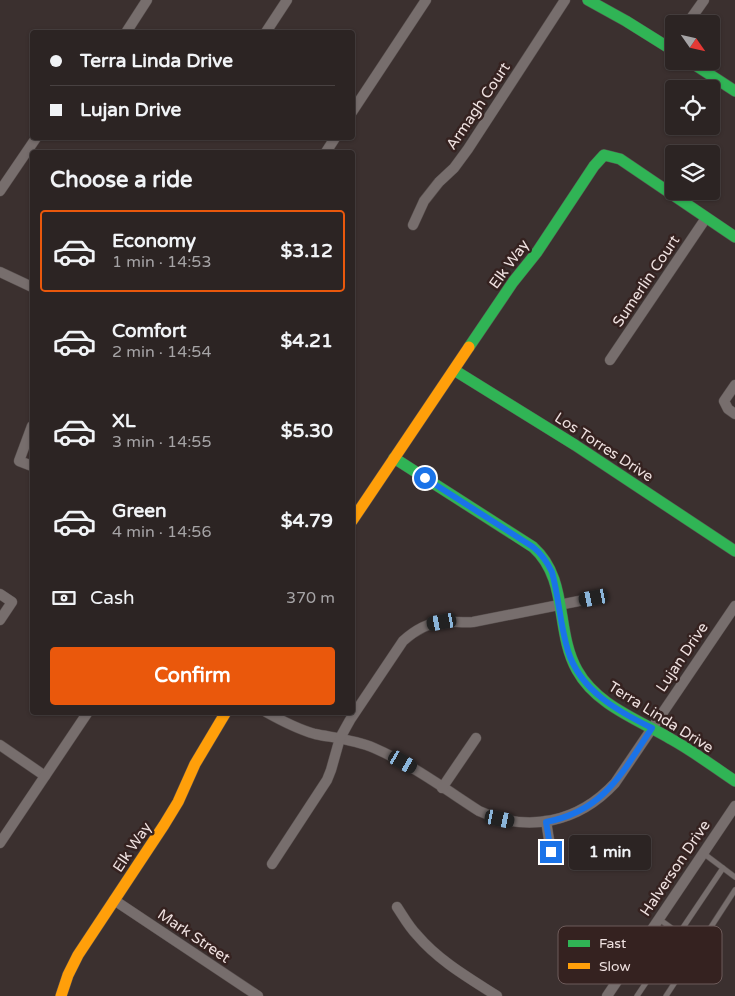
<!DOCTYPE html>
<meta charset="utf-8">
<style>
body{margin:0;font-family:"Varela Round",sans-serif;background:#342c2b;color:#f1f3f6;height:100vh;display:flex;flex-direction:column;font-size:19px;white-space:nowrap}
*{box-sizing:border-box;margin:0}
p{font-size:16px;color:#a6a4a6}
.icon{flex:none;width:28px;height:28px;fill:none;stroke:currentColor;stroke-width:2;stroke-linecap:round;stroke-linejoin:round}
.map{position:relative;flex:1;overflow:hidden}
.side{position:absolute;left:30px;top:150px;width:325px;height:565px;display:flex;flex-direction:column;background:#2c2423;border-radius:5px;box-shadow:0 1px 4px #0004,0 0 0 1px #484141}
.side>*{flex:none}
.top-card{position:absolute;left:30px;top:30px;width:325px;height:110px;border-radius:5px;box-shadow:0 1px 4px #0004,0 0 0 1px #484141;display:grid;align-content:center;height:110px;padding:0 20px;background:#2c2423}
.needle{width:32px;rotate:124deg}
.tools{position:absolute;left:665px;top:15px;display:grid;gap:10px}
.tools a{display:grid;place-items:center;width:55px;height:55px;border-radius:5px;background:#2c2423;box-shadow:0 1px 4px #0004,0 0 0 1px #484141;font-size:25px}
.end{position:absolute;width:22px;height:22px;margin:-11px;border:6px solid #1a73e8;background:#fff;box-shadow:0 0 0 2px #fff}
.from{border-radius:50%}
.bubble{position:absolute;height:35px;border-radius:5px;background:#2c2423;box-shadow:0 1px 4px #0004,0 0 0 1px #484141;font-size:16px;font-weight:700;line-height:35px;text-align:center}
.car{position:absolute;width:15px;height:30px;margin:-15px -8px;border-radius:6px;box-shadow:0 0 4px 1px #0007;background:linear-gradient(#222 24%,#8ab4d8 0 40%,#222 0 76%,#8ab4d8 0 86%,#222 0)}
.top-card b{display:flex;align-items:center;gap:18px;height:48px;font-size:19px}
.top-card b+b{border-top:1px solid #484141}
.top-card i{width:12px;height:12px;background:#f1f3f6}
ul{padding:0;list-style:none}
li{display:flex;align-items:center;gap:15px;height:82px;margin:0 10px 8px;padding:0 10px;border:2px solid transparent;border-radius:5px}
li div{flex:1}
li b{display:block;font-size:19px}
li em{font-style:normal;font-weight:700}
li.current{border-color:#ea580c}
li>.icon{width:45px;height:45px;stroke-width:1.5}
h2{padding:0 20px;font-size:22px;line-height:60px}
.pay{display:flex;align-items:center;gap:12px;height:55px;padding:0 20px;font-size:19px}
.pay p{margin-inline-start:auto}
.cta{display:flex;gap:10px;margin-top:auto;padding:10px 20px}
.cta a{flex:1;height:58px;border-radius:5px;background:#ea580c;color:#fff;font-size:20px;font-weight:700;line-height:58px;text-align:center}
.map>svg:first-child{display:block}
</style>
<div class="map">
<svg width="735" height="996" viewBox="0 0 735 996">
<rect width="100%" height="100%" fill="#3b302f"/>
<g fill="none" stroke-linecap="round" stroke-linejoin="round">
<defs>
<g id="lane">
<polyline points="703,853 735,877"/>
<polyline points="659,919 698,947 666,996"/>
<polyline points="698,947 735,890"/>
<polyline points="637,996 723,868"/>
</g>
<g id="street">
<polyline points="687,24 704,0"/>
<polyline points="127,31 147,0"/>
<polyline points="266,32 287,0"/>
<polyline points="352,112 426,0"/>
<polyline points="326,152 335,138"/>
<polyline points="0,191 36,138"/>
<polyline points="413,225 424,201 439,182 454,168 468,149 565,0"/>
<polyline points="0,272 32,287"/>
<polyline points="610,360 706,218"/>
<polyline points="735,385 724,401 728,409 735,414"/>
<polyline points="32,426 19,461 32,466"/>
<polyline points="0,594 12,602 0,620"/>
<path d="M266,712C282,721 297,729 315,734C335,738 355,740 374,748C411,764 445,789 479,811C528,833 578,823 615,783L735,606"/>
<polyline points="0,745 45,776"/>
<polyline points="442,788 476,738"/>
<polyline points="546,821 551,852"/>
<polyline points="0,843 88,712"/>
<path d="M272,864L327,780L331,770L340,738L350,720L403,641C414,631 426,623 442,622C452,621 463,623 473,622L594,598"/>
<polyline points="114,900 258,996"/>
<path d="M397,907C403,916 409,927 417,935C439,961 469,978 497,996"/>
<polyline points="607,996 735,806"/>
</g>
<g id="fast">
<polyline points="588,0 626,21 674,51"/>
<polyline points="689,61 735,91"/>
<polyline points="469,347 513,282 537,252 594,166 604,155 620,159 735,237"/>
<polyline points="454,370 575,445 735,551"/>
<path d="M394,458L533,547C569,579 555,631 577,670C596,705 639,720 671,739C693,751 714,767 735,781"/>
</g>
<g id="slow">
<polyline points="352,521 469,347"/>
<polyline points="61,996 68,975 78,955 164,825 178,802 195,764 226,712"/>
</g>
</defs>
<use href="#lane" stroke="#574e4d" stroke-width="6"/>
<use href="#street" stroke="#574e4d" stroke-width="11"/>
<use href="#fast" stroke="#574e4d" stroke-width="12"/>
<use href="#slow" stroke="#574e4d" stroke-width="12"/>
<use href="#lane" stroke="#776e6d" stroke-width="5"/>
<use href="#street" stroke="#776e6d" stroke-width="10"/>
<use href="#fast" stroke="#30b455" stroke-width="11"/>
<use href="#slow" stroke="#ff9f0a" stroke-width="11"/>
</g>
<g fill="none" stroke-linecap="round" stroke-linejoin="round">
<path stroke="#1a73e8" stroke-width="6" d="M425,478L533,547C542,554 547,562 552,572C559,598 560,625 568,651C580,690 617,711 652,728C622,773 604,811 546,822L551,852"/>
</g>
<g text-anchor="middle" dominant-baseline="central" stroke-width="5" stroke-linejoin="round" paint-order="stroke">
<g font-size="15" fill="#efe1e0" stroke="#352220">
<text transform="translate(478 106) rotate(-56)">Armagh Court</text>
<text transform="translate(509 264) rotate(-54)">Elk Way</text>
<text transform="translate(646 281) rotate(-56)">Sumerlin Court</text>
<text transform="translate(604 447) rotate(33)">Los Torres Drive</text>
<text transform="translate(682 657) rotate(-56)">Lujan Drive</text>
<text transform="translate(661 717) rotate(32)">Terra Linda Drive</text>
<text transform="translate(132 847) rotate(-56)">Elk Way</text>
<text transform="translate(675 868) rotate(-56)">Halverson Drive</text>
<text transform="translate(194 936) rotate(34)">Mark Street</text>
</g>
</g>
<rect x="558" y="926" width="164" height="58" rx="8" fill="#352220" stroke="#6d5b5a" stroke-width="1"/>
<rect x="568" y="940" width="22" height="7" fill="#30b455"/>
<rect x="568" y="963" width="22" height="6" fill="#ff9f0a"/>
<g font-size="14" fill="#efe1e0">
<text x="599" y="948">Fast</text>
<text x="599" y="971">Slow</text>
</g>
</svg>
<div class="tools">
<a><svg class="needle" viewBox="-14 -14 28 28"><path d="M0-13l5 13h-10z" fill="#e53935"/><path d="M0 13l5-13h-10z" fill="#a6a4a6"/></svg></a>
<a><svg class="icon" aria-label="locate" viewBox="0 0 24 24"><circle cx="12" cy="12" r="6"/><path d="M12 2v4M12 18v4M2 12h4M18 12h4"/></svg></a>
<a><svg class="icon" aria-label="layers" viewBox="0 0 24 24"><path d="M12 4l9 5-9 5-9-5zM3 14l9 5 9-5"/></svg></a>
</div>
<i class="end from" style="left:425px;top:478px"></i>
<i class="end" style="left:551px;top:852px"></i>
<div class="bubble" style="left:569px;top:835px;width:82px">1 min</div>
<i class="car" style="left:594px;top:598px;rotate:259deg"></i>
<i class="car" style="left:442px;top:622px;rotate:260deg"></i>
<i class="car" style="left:403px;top:762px;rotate:120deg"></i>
<i class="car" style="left:500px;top:819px;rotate:102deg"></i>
<div class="top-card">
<b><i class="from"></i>Terra Linda Drive</b>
<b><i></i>Lujan Drive</b>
</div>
<section class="side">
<h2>Choose a ride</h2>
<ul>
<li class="current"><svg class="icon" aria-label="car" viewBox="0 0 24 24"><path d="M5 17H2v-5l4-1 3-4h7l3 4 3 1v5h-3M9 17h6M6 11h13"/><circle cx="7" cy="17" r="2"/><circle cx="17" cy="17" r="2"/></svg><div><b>Economy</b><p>1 min · 14:53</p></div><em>$3.12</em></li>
<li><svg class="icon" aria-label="car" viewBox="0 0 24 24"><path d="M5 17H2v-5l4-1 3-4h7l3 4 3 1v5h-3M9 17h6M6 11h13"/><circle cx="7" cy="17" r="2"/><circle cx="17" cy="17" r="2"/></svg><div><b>Comfort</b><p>2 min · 14:54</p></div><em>$4.21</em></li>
<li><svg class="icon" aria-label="car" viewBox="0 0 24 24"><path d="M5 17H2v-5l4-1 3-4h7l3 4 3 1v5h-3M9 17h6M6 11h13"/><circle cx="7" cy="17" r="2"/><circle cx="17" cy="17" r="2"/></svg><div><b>XL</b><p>3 min · 14:55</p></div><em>$5.30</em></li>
<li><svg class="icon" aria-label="car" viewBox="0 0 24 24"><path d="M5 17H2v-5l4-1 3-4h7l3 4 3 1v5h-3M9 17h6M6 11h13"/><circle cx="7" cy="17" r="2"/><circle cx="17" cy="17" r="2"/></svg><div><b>Green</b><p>4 min · 14:56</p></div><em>$4.79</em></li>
</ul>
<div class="pay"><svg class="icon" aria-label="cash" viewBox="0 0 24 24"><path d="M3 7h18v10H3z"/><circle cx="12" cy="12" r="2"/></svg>Cash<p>370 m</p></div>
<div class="cta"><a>Confirm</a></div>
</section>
</div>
